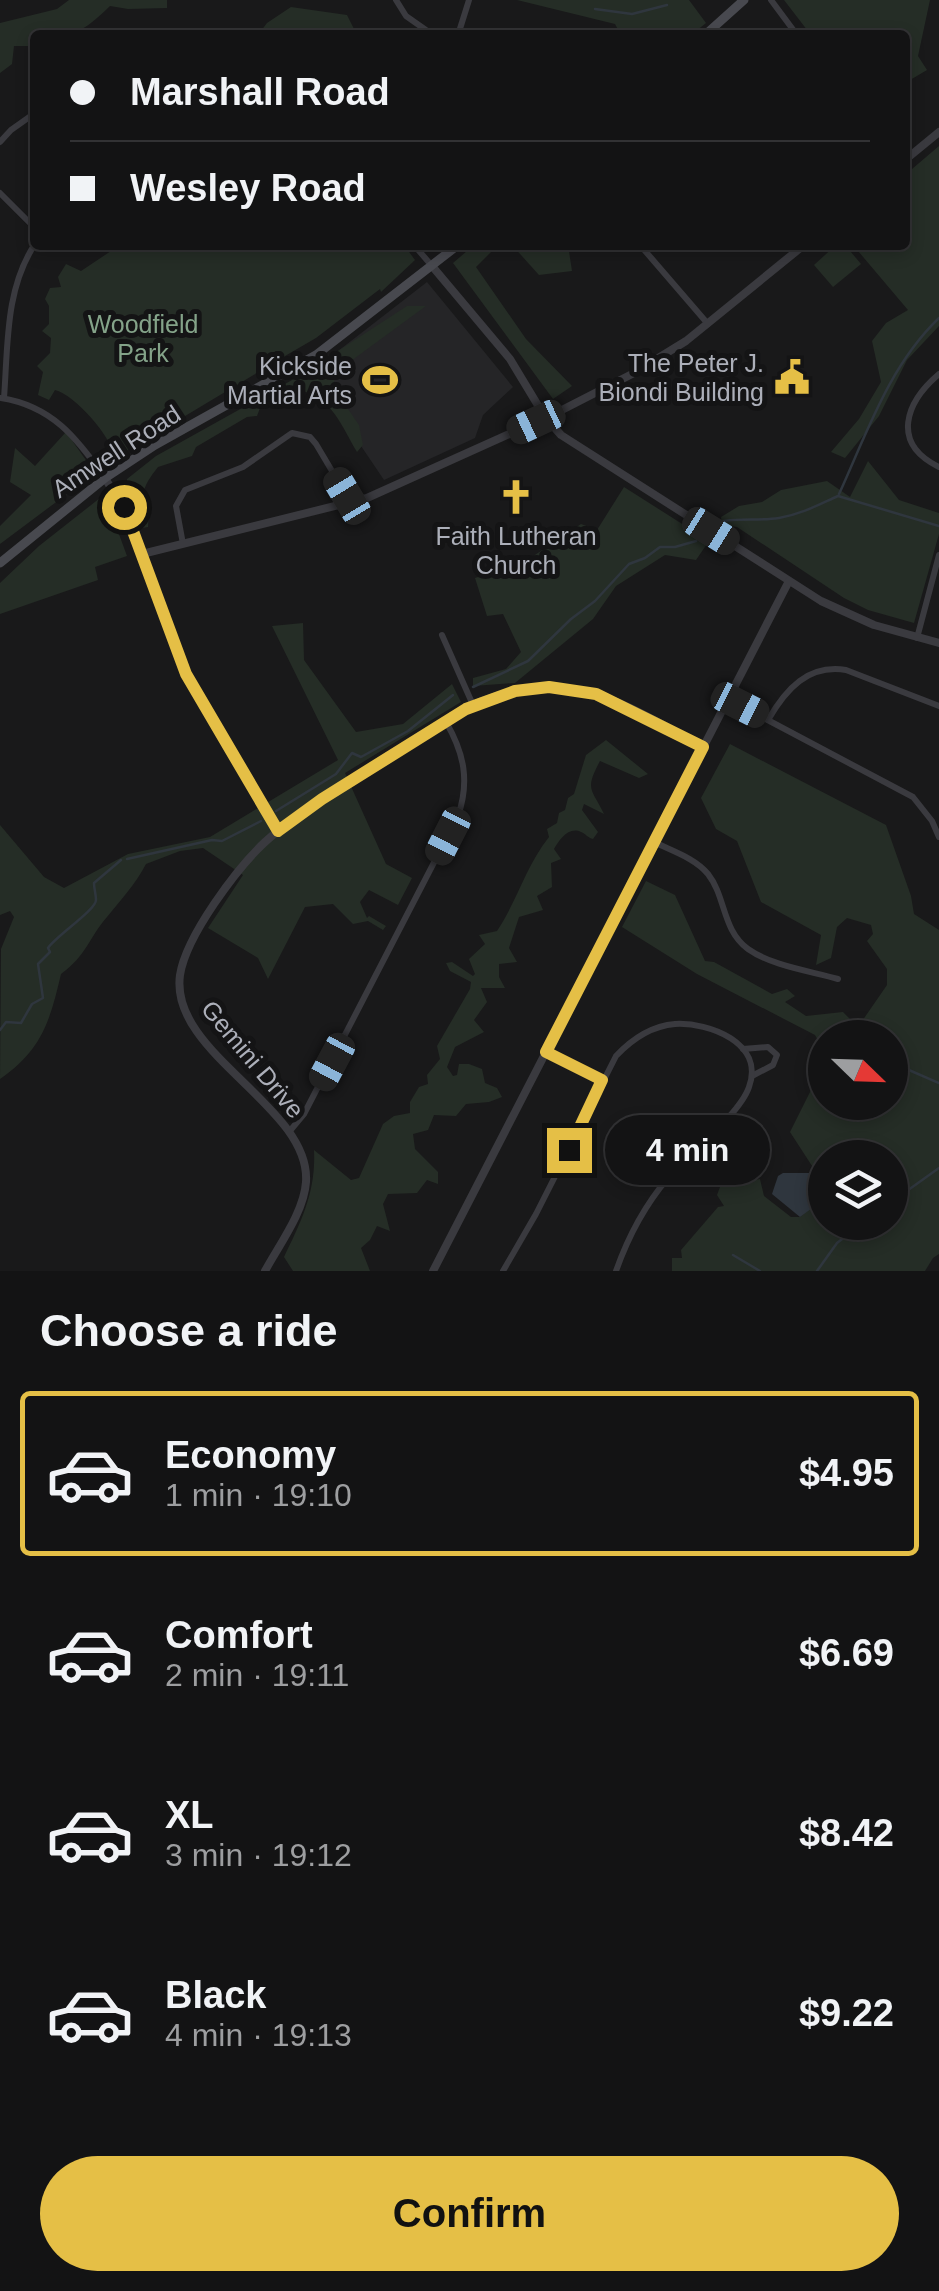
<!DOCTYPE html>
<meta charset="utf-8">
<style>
body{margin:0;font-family:Arial,sans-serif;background:#202022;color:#f1f3f6;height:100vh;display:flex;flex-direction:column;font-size:38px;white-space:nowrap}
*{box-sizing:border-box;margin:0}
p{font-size:32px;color:#9d9ea0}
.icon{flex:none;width:55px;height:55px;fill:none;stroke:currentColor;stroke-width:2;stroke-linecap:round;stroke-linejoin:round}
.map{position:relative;height:1271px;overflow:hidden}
.drawer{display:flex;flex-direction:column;background:#131314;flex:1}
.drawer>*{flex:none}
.banner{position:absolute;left:30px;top:30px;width:880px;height:220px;border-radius:10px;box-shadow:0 5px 15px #0003,0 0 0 2px #323234;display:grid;align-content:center;height:220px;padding:0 40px;background:#131314}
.needle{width:65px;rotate:113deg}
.fabs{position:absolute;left:808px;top:1020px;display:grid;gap:20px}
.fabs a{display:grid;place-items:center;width:100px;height:100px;border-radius:50%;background:#131314;box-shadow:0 5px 15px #0003,0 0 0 2px #323234;font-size:50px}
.end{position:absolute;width:45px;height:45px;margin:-22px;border:12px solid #e5bf46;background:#111;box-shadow:0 0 0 5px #111}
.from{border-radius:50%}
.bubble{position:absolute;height:70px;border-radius:35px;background:#131314;box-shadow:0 5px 15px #0003,0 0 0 2px #323234;font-size:32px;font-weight:700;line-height:70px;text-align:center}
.car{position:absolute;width:30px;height:60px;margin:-30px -15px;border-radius:12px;box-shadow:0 0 8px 2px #0007;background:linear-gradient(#222 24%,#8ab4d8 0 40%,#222 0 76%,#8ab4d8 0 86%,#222 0)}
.banner b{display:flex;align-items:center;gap:35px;height:95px;font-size:38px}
.banner b+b{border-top:2px solid #323234}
.banner i{width:25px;height:25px;background:#f1f3f6}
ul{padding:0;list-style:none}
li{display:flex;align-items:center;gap:30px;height:165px;margin:0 20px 15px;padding:0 20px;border:5px solid transparent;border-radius:10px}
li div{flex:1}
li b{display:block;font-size:38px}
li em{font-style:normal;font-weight:700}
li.active{border-color:#e5bf46}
li>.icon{width:90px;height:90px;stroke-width:1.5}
h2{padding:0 40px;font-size:45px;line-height:120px}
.button{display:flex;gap:20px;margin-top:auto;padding:20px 40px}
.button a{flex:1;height:115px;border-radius:60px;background:#e5bf46;color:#111;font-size:40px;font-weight:700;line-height:115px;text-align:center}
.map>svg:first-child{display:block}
</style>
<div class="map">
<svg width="939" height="1271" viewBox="0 0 939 1271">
<rect width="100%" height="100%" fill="#19191a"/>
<polygon fill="#252527" points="427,282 513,387 483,415 475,438 384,480 311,372"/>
<g fill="#252d26">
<path d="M69,0H167V8L128,9L110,6C81,34 76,35 35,35V46H14L12,64L0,73V23L57,9Z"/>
<polygon points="517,0 689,0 706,23 691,35 621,35 615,24"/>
<polygon points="784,0 930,0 918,56 927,70 905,83 905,35 811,35"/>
<polygon points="291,7 347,15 357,35 258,35 267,23"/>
<polygon points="939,146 939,326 907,360 879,416 845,458 831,452 859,419 881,382 872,341 886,323 908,310 853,245 905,245 905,175"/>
<path d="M120,245H404L415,260L381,292L380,289L316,338L285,356L287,362L270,373L265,368L115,458C112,437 75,395 55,390L49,400L38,395L43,372L37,366L50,353L51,338L42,331L49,324V306L45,299L50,288L61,287L58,277L66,264L81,271Z"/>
<polygon points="474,245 498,245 476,267 526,339 572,386 553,399 453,263"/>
<polygon points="512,245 568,245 572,271 539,275"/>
<polygon points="836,245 845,245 861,264 833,287 814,265"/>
<path d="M407,306H426L336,372L333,387L359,425L363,445L357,452C341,425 333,399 300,390L260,408L257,416L247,417L196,447L192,456L158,467C148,480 136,495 149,510L148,527L142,528L126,494L127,479L156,456L301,375Z"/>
<polygon points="66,432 95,473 0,544 0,526 31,495 10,482 15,448 35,466"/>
<polygon points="868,461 899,500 939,513 939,534 914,623 868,610 844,598 737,527 722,525 721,517 739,506 762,502 781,490 827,481 850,497"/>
<polygon points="624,487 709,541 696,560 665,555 616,586 593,619 515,683 473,686 473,678 506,669 521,652 503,614 487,616 475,578 523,563 581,524 597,530"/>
<polygon points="100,498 116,526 127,556 95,567 98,580 0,614 0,583 39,546"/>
<path d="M303,623L304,660L356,732L403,724L452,684L461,702L345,773L386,864L412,878L398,905L369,890L360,902L367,918L369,916L386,926L383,930L368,921L353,924L333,904L305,907L268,979L258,958L208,928L243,875L203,848L180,851L146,864C135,885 122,898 107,917C88,939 87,955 61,974C50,1021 42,1050 0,1079L1,949L14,917L10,911L0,915V825L44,877L64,888L128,854L210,837L338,760L272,626Z"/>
<path d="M606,740L648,774L639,778L600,761C584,791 592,788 604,814L584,804L582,810L598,832L593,839C588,838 586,834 581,832C569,826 559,840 554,849L561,859L551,863L552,887L537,896L543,910L519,917L509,948L517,962L499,964V977L505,988H481L487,1002L474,1020L484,1032L455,1047L447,1067L453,1076L457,1075L459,1064H469L482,1069L485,1083L497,1088L502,1097L489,1102L466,1104L456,1116L434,1115L428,1130L413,1134L415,1149L438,1172V1184L427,1180L417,1193L388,1194L383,1204L390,1231L377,1226L370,1240L361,1248L370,1271H293L284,1257C302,1220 316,1191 314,1150L351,1180L359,1178L383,1124L394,1116L410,1113V1102L419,1087L428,1084L427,1075L440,1059L437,1046L470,989L471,982L450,971L446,963L452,962L473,976L475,974L469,959L485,944L479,935L497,931C517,901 526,866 549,837L547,829L557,823L559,813L565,810L568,798L574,794L586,755Z"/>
<polygon points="730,744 886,825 911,896 914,914 939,930 939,1254 933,1258 925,1271 672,1271 672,1258 682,1258 681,1250 718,1207 724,1206 717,1195 720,1187 760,1179 764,1196 791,1217 800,1217 825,1196 825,1222 890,1222 890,1158 825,1158 825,1186 790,1132 825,1062 825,1102 890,1102 890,1038 825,1038 825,1053 815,1035 697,974 622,927 646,881 675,895 705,961 714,962 772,994 787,989 795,996 785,1002 806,1016 843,1012 858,1027 887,985 887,969 867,941 873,934 871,925 847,918 837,927 831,958 816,965 821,935 761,902 737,841 716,829 701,798"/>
</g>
<polygon fill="#2f363e" points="783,1173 819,1173 825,1181 823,1200 800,1217 772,1194 778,1176"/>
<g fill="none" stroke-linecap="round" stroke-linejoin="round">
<g stroke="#2f363e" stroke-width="2.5">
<polyline points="595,9 632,14 667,5"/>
<path d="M839,494C867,433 889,366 939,318"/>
<path d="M724,521C743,518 760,521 779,518C802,514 818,505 838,496L939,526"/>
<polyline points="473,687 528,661 571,619 595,601 629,564 645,558 660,547 675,547 696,541"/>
<polyline points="276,811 336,774 352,753 361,757 408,731 453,695"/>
<polyline points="127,859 212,840 222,841 261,821"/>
<path d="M0,1030L6,1022L21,1023L32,1004L43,998L38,964L50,952L48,948C56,936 96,910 96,900C96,894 94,889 94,883L121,860"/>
<polyline points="902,1067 939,1083"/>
<polyline points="890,1203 939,1168"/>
<polyline points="733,1255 760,1271"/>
<polyline points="817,1271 837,1243 864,1222"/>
</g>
<g stroke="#3a3a3f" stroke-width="6">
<polyline points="396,0 406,16 433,35"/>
<polyline points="771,0 797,35"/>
<polyline points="458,35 469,0"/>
<polyline points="0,142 11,130 35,113"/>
<polyline points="0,193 35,228"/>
<polyline points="414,245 432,266"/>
<polyline points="640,245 708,324"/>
<path d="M939,374C906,402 890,443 939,467"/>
<path d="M1,398C52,406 77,438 105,478"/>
<path d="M4,398C8,346 5,289 35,244"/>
<polyline points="183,544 176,506 185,490 243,467 292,433 310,437 316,444 351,503"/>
<polyline points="442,635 473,705"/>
<polyline points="917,638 939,555"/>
<polyline points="728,699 913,797 932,821 939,837"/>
<path d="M768,720C786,689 808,664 846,670L939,706"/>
<path d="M654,842C672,851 695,858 708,874C726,897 722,930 748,949C772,966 810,971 838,979"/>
<polyline points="743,1049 768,1047 777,1055 773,1065 752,1076"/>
<polyline points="546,1052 602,1080"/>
<path d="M289,1132L304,1114L458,816C470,781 464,753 446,722"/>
<path d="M503,1271L536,1214L616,1056C632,1039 651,1026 675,1024C709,1022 765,1043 749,1087C740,1114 689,1154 668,1178C645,1205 628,1237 616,1271"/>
</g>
<g stroke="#3a3a3f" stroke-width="8">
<polyline points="905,160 939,132"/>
<polyline points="432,266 510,359 545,417 561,435 821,601 874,625 939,643"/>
<polyline points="105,478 129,518 186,673 278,831"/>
<polyline points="142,554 367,498 558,412 634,373 686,341 804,245"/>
<path d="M265,1271C279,1245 304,1212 306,1182C311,1106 169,1054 180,975C186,936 237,868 265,842C304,806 353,780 397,752C424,735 452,714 482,701C503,693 525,687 548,687C604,687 655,721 703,747"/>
<polyline points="433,1271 789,581"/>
</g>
<g stroke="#48494f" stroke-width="9">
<polyline points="705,35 744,0"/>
<polyline points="0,563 105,478 155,445 316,355 458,245"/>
</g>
</g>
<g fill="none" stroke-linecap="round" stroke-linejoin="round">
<polyline stroke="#e5bf46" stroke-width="12" points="124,507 186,674 278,831 322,799 466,709 515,691 549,687 596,694 703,747 546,1052 602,1080 569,1150"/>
</g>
<defs>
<symbol id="civic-bare" viewBox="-9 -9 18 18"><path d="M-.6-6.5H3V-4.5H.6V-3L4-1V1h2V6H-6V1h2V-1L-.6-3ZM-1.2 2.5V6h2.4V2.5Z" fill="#e5bf46" stroke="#141415" stroke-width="2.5" paint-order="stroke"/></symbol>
<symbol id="stadium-bare" viewBox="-9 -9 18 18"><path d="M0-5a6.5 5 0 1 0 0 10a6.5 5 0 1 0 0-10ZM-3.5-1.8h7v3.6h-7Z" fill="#e5bf46" stroke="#141415" stroke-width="2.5" paint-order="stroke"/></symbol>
<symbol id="church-bare" viewBox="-9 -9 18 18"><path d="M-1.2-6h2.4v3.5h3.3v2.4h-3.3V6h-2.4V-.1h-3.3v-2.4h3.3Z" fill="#e5bf46" stroke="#141415" stroke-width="2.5" paint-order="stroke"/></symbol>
</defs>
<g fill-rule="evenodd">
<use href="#civic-bare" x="767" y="352" width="50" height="50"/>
<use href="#stadium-bare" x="355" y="355" width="50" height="50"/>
<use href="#church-bare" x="491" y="472" width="50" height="50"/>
</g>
<g text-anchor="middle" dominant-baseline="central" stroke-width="10" stroke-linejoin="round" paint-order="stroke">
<g font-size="25" fill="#84a389" stroke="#141415">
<text x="143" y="324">Woodfield<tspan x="143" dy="29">Park</tspan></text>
</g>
<g font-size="25" fill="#acafb9" stroke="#141415" text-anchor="end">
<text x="764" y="363">The Peter J.<tspan x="764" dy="29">Biondi Building</tspan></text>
<text x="352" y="366">Kickside<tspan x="352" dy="29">Martial Arts</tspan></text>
<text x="516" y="536" text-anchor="middle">Faith Lutheran<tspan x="516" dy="29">Church</tspan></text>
</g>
<g font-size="25" fill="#acafb9" stroke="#141415">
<text transform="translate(116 451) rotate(-33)">Amwell Road</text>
<text transform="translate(253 1059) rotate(50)">Gemini Drive</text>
</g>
</g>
</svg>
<div class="fabs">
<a><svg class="needle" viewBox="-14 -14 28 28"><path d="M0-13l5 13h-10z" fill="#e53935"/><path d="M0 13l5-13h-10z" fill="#9d9ea0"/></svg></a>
<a><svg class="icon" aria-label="layers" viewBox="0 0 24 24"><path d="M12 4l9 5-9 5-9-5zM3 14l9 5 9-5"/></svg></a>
</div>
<i class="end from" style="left:124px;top:507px"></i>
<i class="end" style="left:569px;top:1150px"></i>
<div class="bubble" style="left:605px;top:1115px;width:165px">4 min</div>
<i class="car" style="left:536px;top:422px;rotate:245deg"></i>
<i class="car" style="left:347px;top:496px;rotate:329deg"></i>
<i class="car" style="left:711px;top:531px;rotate:122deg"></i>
<i class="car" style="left:740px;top:705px;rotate:117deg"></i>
<i class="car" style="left:448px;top:836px;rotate:207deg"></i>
<i class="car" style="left:332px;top:1062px;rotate:208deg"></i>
<div class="banner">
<b><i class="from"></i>Marshall Road</b>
<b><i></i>Wesley Road</b>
</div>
</div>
<section class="drawer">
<h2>Choose a ride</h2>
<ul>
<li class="active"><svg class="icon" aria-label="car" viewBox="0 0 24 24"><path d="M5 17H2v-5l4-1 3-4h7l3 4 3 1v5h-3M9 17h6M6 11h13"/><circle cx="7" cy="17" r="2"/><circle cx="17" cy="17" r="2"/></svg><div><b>Economy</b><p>1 min · 19:10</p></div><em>$4.95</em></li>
<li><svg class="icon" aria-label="car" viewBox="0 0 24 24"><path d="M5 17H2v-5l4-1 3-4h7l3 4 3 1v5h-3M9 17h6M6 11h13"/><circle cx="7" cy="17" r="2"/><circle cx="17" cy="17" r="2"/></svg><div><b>Comfort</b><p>2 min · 19:11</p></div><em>$6.69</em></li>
<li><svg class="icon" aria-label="car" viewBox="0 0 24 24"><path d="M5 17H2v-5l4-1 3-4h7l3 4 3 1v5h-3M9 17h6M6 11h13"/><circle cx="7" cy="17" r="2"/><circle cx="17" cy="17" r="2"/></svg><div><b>XL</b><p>3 min · 19:12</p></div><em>$8.42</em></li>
<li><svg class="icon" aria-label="car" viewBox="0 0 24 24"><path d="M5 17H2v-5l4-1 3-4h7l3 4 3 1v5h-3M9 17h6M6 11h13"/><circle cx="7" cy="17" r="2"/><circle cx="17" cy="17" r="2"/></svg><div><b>Black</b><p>4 min · 19:13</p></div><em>$9.22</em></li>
</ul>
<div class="button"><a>Confirm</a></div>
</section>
